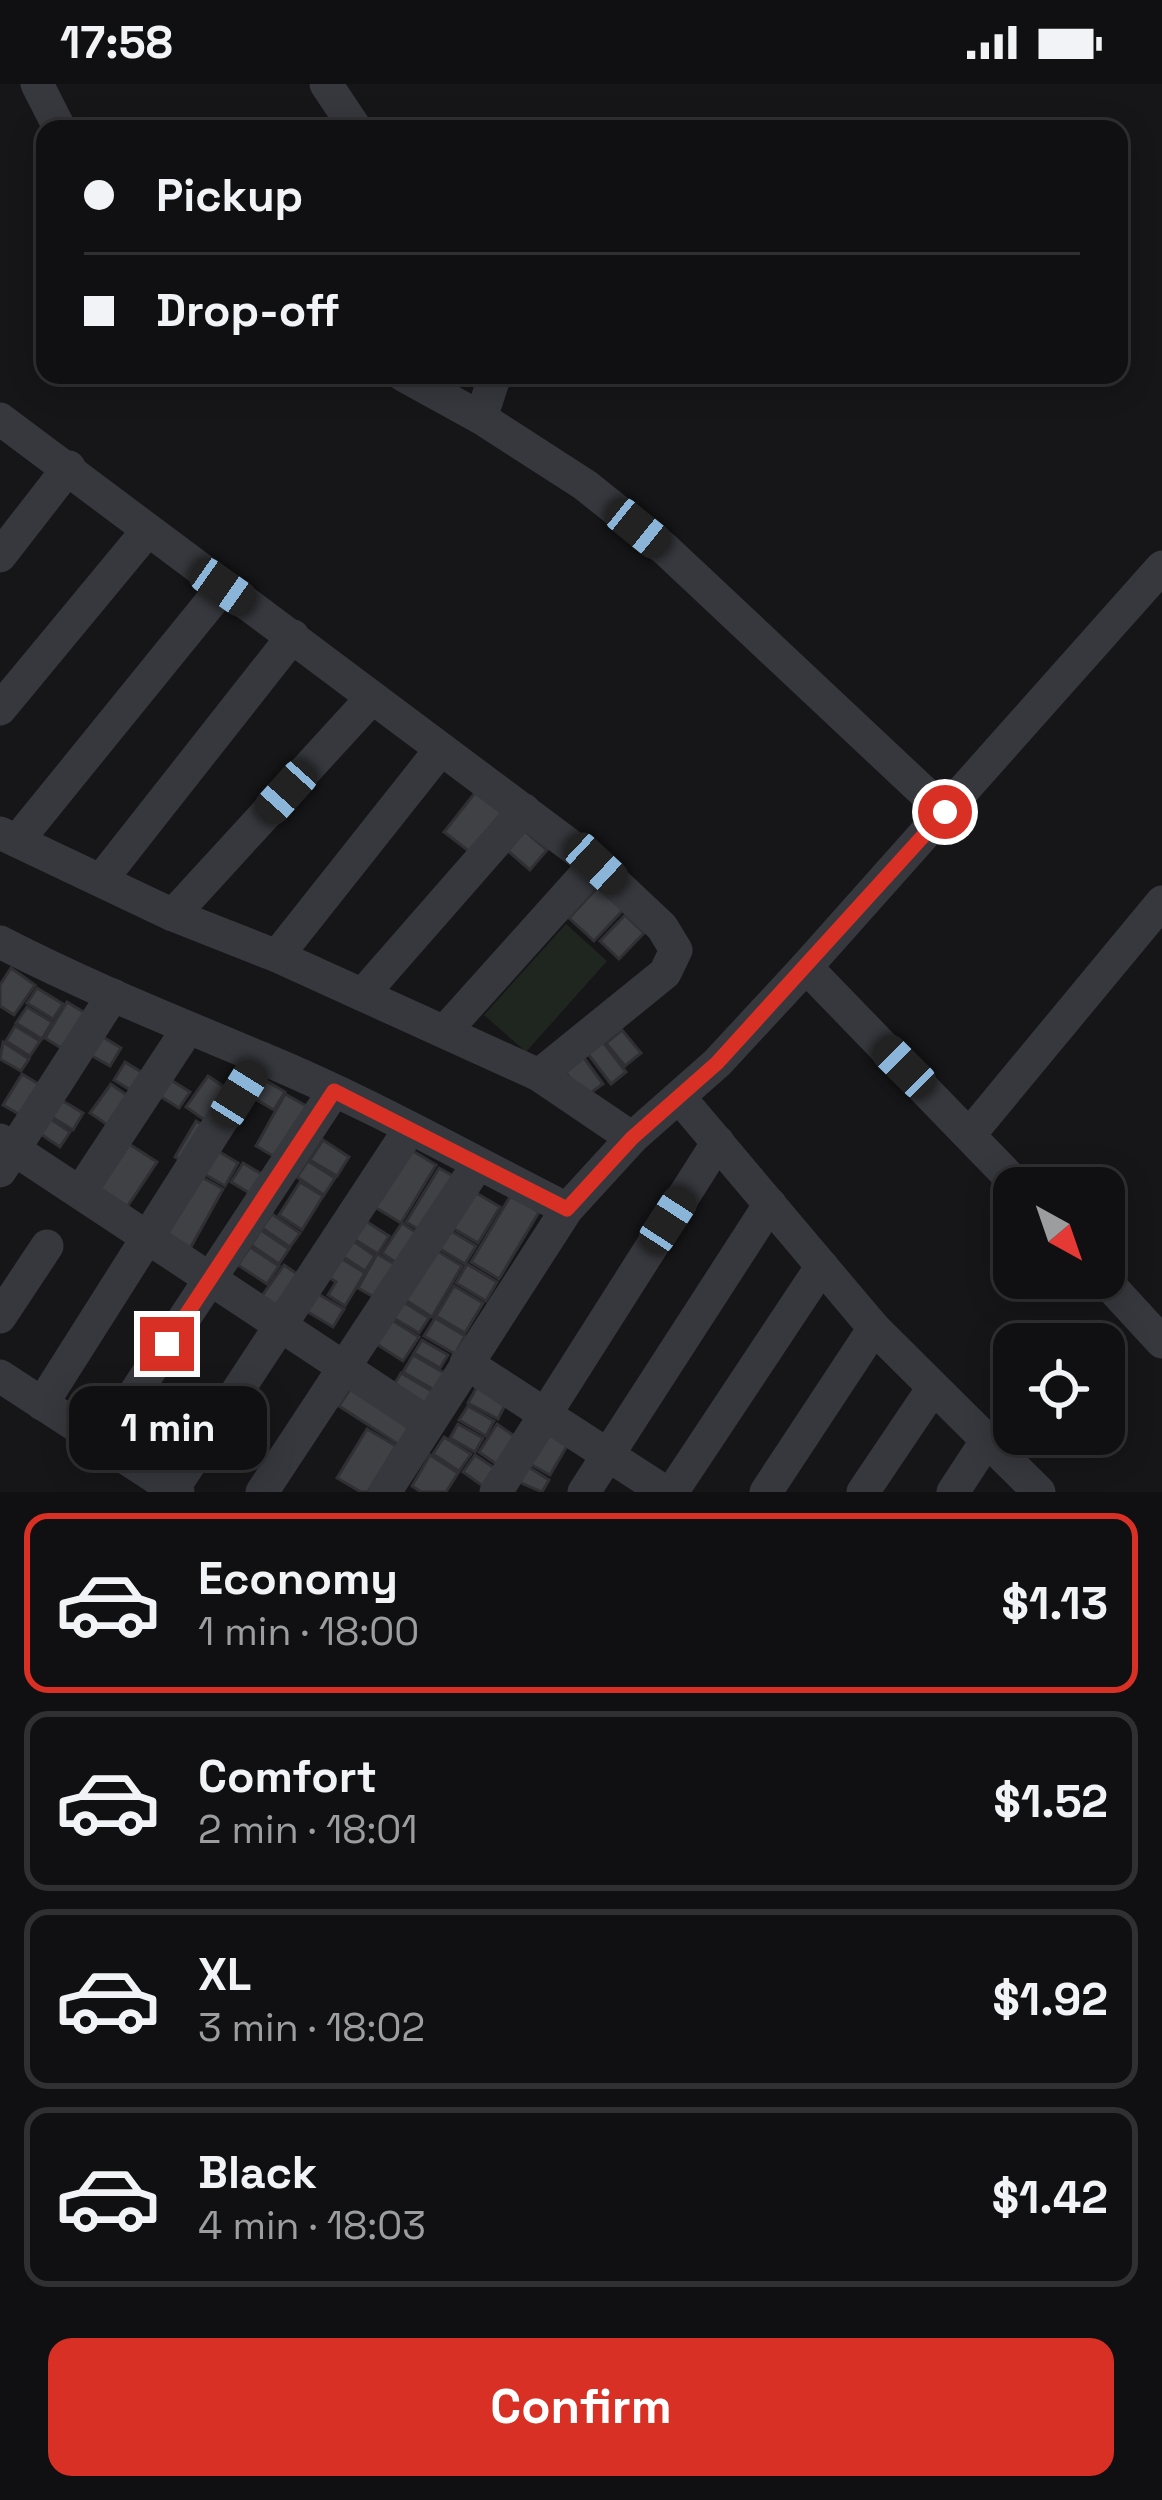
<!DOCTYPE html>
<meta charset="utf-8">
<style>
body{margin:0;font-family:"Space Grotesk",sans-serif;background:#1e1e20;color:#f1f3f6;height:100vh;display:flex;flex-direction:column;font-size:45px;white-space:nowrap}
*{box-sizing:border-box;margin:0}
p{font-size:39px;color:#9c9d9f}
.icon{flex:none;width:66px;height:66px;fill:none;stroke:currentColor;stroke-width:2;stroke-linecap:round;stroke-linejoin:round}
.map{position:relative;height:1408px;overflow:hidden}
.panel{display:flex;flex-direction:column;background:#101012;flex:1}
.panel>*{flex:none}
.hud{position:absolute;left:36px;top:36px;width:1092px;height:264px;border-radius:24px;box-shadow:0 6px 30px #0003,0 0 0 3px #303032;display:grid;align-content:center;height:264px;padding:0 48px;background:#101012}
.needle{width:78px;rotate:140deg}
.buttons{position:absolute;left:993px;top:1083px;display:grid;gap:24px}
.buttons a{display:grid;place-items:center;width:132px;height:132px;border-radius:24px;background:#101012;box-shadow:0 6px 30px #0003,0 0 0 3px #303032;font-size:60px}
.end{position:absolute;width:54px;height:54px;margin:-27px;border:15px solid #d93025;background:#fff;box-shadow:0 0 0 6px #fff}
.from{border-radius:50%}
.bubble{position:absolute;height:84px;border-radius:24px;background:#101012;box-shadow:0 6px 30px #0003,0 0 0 3px #303032;font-size:39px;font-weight:800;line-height:84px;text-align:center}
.car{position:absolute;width:36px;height:72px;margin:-36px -18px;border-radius:15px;box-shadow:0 0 9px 3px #0007;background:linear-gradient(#222 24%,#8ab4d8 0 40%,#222 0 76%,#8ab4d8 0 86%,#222 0)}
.hud b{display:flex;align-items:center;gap:42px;height:114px;font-size:45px}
.hud b+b{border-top:3px solid #303032}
.hud i{width:30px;height:30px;background:#f1f3f6}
ul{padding:21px 0 0;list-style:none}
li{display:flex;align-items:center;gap:36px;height:180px;margin:0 24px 18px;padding:0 24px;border:6px solid #303032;border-radius:24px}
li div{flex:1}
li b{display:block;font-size:45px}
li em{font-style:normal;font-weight:800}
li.selected{border-color:#d93025}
li>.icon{width:108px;height:108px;stroke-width:1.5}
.primary-button{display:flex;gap:24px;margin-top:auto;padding:24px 48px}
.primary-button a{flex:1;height:138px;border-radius:24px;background:#d93025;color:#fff;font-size:48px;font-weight:800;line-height:138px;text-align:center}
.status{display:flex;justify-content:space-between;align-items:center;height:84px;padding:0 60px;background:#101012;direction:ltr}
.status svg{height:33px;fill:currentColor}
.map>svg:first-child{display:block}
</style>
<div class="status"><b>17:58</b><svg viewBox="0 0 49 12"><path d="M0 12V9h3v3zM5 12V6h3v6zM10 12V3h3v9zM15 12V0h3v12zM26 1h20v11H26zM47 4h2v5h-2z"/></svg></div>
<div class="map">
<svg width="1162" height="1408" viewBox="0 0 1162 1408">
<rect width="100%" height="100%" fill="#161618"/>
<polygon fill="#1e261f" points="566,840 607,877 526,968 484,931"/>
<g fill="#404145" stroke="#303034" stroke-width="3">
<polygon points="478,705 508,729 475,772 444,748"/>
<polygon points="518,741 547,766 530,786 501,761"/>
<polygon points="600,801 625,824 594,857 569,834"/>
<polygon points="625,831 644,849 619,875 600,857"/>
<polygon points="11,884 35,901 14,931 0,922 0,901"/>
<polygon points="37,904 63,920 53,935 27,919"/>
<polygon points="67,918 95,935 72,971 45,954"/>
<polygon points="27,923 52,938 42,955 16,939"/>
<polygon points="15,942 40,957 30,972 6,957"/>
<polygon points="622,946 641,969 625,982 606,959"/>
<polygon points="98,950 121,964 110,982 87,969"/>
<polygon points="600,954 626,988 611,1000 585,966"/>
<polygon points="3,958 29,975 21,987 0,975"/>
<polygon points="582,971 603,1000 585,1013 563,985"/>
<polygon points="125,978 151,994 140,1012 114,996"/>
<polygon points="22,990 47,1005 29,1036 3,1021"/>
<polygon points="208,992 235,1010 213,1042 186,1023"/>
<polygon points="258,992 285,1008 274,1026 247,1010"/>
<polygon points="166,993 190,1008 179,1024 155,1009"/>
<polygon points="111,1000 135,1017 115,1046 90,1029"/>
<polygon points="285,1010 310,1024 280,1076 256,1062"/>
<polygon points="58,1014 83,1029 73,1046 47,1030"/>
<polygon points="46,1032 70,1048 60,1063 36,1047"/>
<polygon points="196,1037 210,1045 203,1058 238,1079 225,1102 175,1073"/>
<polygon points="323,1056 349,1073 337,1092 310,1076"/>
<polygon points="129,1060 157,1078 123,1129 95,1111"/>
<polygon points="408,1064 436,1081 401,1139 373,1122"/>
<polygon points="308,1077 335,1094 324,1111 297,1093"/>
<polygon points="243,1079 273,1097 261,1116 231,1098"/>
<polygon points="439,1084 464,1098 431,1153 406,1138"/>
<polygon points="193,1088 223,1105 187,1170 157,1154"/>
<polygon points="300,1098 323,1112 302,1146 279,1131"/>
<polygon points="473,1107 500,1123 478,1159 451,1143"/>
<polygon points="511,1111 539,1128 499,1195 471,1178"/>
<polygon points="272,1130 300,1149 290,1163 262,1144"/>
<polygon points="361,1134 389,1152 378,1170 349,1152"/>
<polygon points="402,1139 427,1156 407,1186 382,1169"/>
<polygon points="448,1145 476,1162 465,1180 437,1163"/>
<polygon points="261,1146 289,1165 279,1180 251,1161"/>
<polygon points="349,1154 375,1172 365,1187 339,1170"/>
<polygon points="250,1163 279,1182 267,1200 238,1181"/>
<polygon points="434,1165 462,1182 432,1233 404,1215"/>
<polygon points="377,1170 405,1186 386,1220 358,1204"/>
<polygon points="339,1173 365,1189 345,1222 328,1211 336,1198 327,1192"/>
<polygon points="467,1180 497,1198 486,1217 456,1199"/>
<polygon points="284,1181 306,1196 282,1231 259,1216"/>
<polygon points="454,1202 483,1219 465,1249 436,1232"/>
<polygon points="313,1207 344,1225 333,1243 303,1225"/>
<polygon points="402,1217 429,1234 419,1249 392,1233"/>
<polygon points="435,1234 465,1252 455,1270 424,1252"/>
<polygon points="390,1235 419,1253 403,1277 375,1259"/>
<polygon points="422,1256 448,1271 440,1284 414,1269"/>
<polygon points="413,1271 446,1290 436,1307 403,1288"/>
<polygon points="401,1289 435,1309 425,1326 391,1306"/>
<polygon points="478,1301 507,1317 498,1335 468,1319"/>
<polygon points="351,1304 412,1343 401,1362 339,1322"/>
<polygon points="468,1322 494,1337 486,1352 459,1336"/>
<polygon points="458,1340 483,1354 475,1368 450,1354"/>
<polygon points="497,1340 520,1356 502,1384 479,1368"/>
<polygon points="544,1340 571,1355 550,1391 523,1376"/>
<polygon points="367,1345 396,1362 368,1408 361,1408 337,1394"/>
<polygon points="444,1353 471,1370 459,1387 433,1370"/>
<polygon points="430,1371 458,1389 446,1408 421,1408 412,1402"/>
<polygon points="475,1371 502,1389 490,1407 463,1388"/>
<polygon points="521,1378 549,1396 542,1408 510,1394"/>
</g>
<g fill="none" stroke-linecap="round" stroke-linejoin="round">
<g stroke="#37383d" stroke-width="33">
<polyline points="37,0 60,45"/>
<polyline points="326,0 356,45"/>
<polyline points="403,291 481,334 585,401 665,465 945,728"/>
<polyline points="481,334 495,291"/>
<polyline points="0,335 595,780 662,843 676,866 665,889 539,991"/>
<polyline points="0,472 69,383"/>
<polyline points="0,625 148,446"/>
<polyline points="0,749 173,831 277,872 539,991 632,1054"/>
<polyline points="17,757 223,503"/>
<polyline points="101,796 293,552"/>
<polyline points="173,831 371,615"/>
<path d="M0,858C85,902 173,937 261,974C366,1017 466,1074 567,1125"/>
<polyline points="277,872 441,665"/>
<polyline points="806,883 1020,1104"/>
<polyline points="363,910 524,726"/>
<polyline points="446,946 595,780"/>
<polyline points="680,1014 874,1244 1039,1408"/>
<polyline points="970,1050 1162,818"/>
<polyline points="0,1056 428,1339"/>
<polyline points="0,1087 113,911"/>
<polyline points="81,1107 187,946"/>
<polyline points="1103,1194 1162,1258"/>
<polyline points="0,1233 47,1162"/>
<polyline points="466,1279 665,1408"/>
<polyline points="0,1292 178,1408"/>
<polyline points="42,1320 261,974"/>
<polyline points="102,1359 334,1007"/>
<polyline points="173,1405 409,1046"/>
<polyline points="262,1408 478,1080"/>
<polyline points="385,1408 567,1125 632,1054 717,979 806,883 1162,483"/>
<polyline points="496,1408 718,1058"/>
<polyline points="584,1408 770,1120"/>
<polyline points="672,1408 822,1182"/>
<polyline points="766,1408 874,1244"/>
<polyline points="863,1408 933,1304"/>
<polyline points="953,1408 987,1356"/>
</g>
</g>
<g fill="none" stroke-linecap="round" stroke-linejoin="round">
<polyline stroke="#d93025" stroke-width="15" points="167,1260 334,1007 567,1125 632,1054 717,979 945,728"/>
</g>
</svg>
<div class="buttons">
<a><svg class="needle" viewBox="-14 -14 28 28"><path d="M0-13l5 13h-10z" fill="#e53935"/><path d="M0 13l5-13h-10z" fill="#9c9d9f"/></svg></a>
<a><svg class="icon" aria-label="locate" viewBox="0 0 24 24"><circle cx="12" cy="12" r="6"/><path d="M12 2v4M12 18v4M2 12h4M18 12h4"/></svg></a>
</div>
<i class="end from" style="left:945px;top:728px"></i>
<i class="end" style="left:167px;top:1260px"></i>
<div class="bubble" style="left:69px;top:1302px;width:198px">1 min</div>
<i class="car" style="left:638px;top:444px;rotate:129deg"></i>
<i class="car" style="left:223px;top:503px;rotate:125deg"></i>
<i class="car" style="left:286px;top:708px;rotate:222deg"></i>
<i class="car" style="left:596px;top:780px;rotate:133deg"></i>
<i class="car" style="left:904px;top:983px;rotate:315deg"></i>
<i class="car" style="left:239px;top:1010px;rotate:32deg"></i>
<i class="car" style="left:668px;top:1136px;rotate:33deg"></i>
<div class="hud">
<b><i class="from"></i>Pickup</b>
<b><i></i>Drop-off</b>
</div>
</div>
<section class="panel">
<ul>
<li class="selected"><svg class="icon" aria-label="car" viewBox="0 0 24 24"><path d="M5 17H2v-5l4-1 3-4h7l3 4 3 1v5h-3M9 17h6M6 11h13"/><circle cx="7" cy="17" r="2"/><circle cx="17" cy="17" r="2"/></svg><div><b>Economy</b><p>1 min · 18:00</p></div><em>$1.13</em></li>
<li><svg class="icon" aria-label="car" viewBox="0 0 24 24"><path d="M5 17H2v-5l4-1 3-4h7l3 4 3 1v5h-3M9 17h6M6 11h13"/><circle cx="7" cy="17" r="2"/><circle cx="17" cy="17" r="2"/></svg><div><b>Comfort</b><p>2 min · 18:01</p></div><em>$1.52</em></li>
<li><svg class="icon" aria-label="car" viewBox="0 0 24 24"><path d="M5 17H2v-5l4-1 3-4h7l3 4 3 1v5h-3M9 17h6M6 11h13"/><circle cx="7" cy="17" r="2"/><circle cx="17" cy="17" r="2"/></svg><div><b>XL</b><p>3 min · 18:02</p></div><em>$1.92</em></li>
<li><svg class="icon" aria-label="car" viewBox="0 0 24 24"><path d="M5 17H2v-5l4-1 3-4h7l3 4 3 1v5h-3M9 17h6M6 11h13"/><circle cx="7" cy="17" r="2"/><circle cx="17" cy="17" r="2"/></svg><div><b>Black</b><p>4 min · 18:03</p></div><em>$1.42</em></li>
</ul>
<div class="primary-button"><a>Confirm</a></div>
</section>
